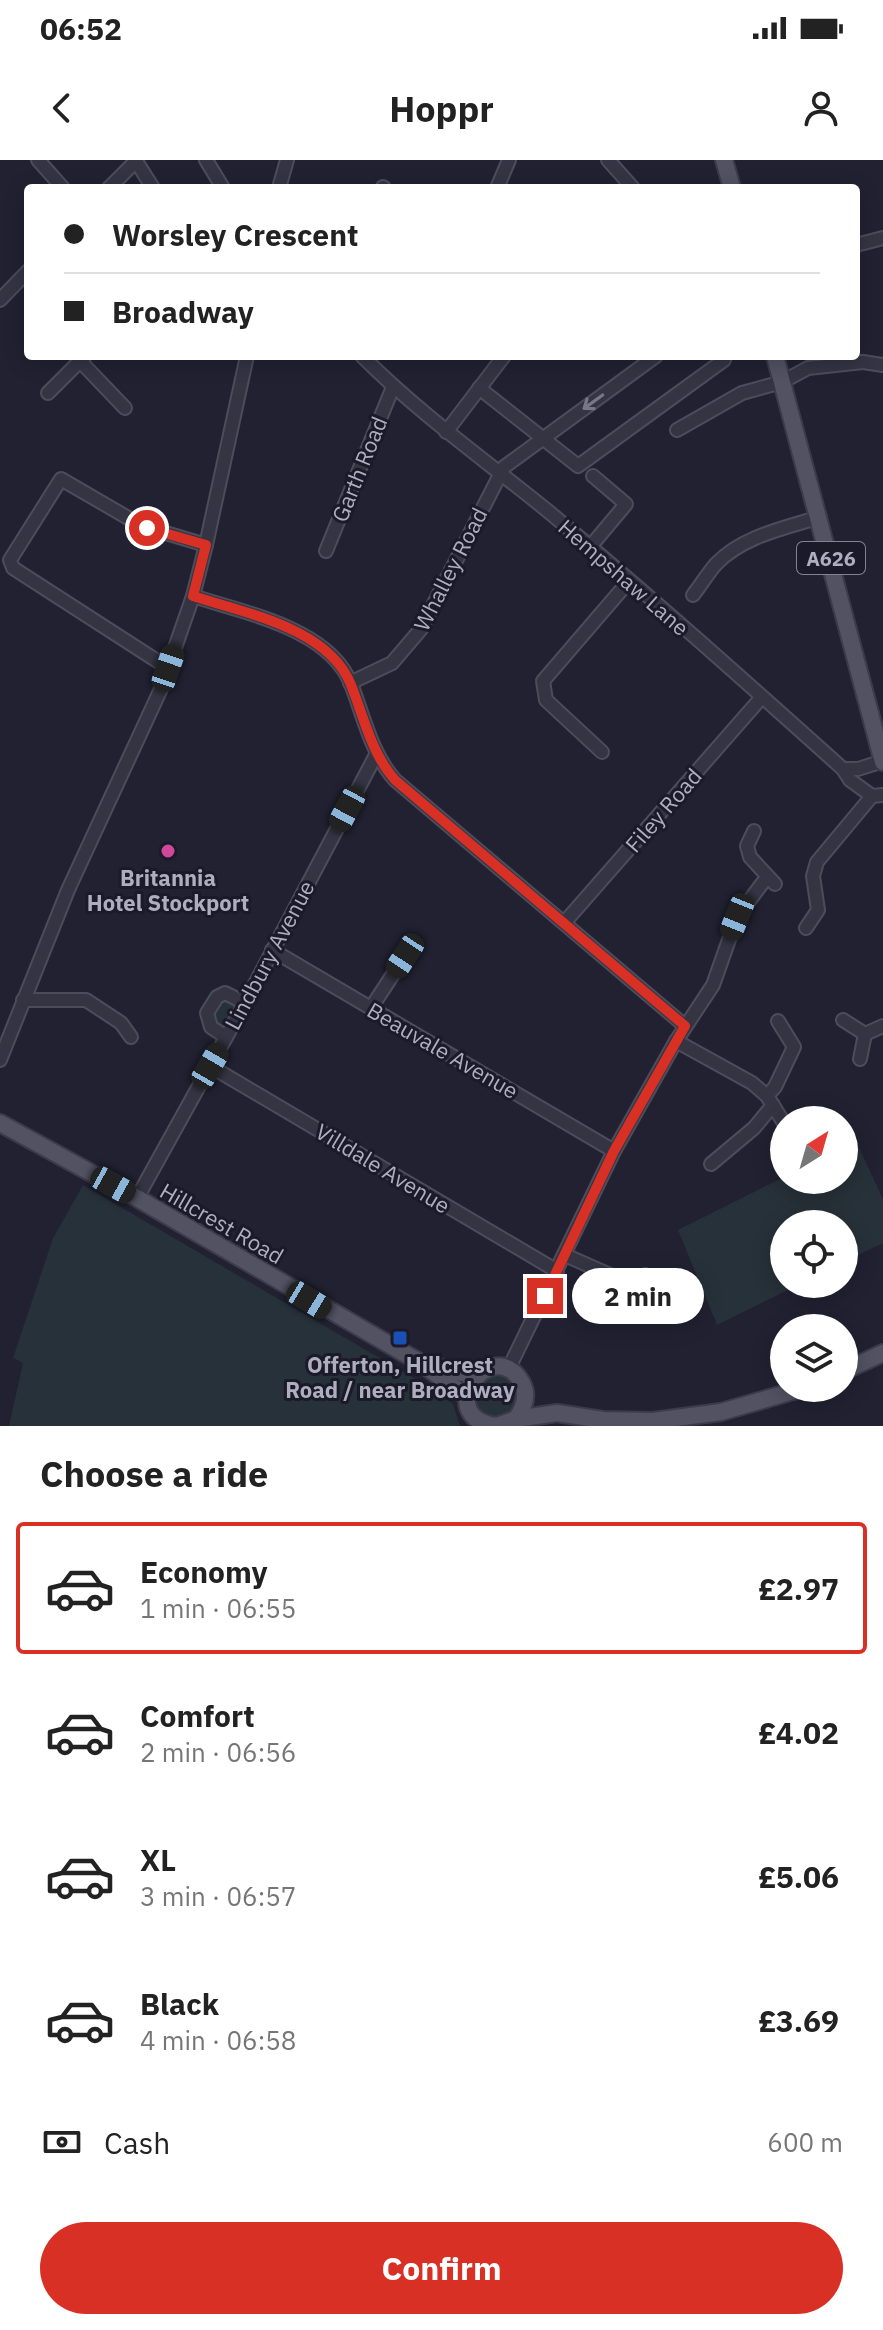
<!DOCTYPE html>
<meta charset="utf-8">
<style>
body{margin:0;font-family:"IBM Plex Sans",sans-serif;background:#f2f2f2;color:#222;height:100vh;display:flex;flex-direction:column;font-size:30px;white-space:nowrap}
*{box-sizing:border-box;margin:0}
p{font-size:26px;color:#767676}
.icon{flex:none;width:44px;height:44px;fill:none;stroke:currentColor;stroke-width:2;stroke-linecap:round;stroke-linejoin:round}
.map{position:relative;height:1266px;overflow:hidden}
.sheet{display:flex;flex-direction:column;background:#fff;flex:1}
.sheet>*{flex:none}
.banner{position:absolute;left:24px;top:24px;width:836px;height:176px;border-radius:8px;box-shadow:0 4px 20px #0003;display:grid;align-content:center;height:176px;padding:0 40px;background:#fff}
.needle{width:52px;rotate:37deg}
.fabs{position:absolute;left:770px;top:946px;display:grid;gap:16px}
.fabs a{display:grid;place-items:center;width:88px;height:88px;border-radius:50%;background:#fff;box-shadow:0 4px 20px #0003;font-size:40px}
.end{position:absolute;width:36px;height:36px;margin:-18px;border:10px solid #d93025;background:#fff;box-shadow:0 0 0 4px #fff}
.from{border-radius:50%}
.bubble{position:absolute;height:56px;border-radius:28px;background:#fff;box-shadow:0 4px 20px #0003;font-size:26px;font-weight:800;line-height:56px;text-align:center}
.car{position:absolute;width:24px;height:48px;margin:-24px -12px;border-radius:10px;box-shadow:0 0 6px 2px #0007;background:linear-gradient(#222 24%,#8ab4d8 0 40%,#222 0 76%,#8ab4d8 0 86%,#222 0)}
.banner b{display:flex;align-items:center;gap:28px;height:76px;font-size:30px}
.banner b+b{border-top:2px solid #e0e0e0}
.banner i{width:20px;height:20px;background:#222}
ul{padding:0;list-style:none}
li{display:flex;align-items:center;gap:24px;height:132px;margin:0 16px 12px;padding:0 24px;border:4px solid transparent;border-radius:8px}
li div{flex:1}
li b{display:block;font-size:30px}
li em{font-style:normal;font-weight:800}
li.current{border-color:#d93025}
li>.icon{width:72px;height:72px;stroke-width:1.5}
h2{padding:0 40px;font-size:36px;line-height:96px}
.pay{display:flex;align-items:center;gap:20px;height:88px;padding:0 40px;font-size:30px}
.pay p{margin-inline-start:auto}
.button{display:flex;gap:16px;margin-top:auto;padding:16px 40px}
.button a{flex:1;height:92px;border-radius:48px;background:#d93025;color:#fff;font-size:32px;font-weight:800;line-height:92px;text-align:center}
.status{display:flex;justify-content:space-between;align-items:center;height:56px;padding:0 40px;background:#fff;direction:ltr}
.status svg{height:22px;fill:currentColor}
header{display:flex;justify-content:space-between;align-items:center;height:104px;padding:0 40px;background:#fff;font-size:36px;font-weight:800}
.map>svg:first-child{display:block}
</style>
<div class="status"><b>06:52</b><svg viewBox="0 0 49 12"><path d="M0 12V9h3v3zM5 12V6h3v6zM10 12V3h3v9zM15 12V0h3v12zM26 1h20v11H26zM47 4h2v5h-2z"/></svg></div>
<header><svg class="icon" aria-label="back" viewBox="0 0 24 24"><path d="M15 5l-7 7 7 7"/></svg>Hoppr<svg class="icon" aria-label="person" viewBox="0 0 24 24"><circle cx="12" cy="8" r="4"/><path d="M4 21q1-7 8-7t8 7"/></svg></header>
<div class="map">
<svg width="883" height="1266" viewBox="0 0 883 1266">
<rect width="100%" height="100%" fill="#212132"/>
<g fill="#273139">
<polygon points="218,838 243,843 226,875 208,854"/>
<polygon points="856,981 883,1039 883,1083 844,1102 844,1064 784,1064 784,1124 800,1124 717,1165 678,1070 784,1017 784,1020 844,1020 844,987"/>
<polygon points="83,1025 433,1229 453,1244 460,1266 9,1266 23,1203 13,1198 53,1078"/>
<polygon points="491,1208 520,1221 516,1259 479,1261 468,1229"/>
</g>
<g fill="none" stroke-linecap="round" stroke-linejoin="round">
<defs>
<g id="minor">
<polyline points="38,0 63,28"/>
<polyline points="206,0 223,28"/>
<polyline points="608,0 633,28"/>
<polyline points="136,1 153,28"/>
<polyline points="383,27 384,28"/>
<polyline points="109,28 137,0"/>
<polyline points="279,28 287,0"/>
<polyline points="497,28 509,0"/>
<polyline points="856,85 883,78"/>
<polyline points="0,140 28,111"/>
<path d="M362,196C421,255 485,300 549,352C649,435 746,522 843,609L850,620L872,636L883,635"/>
<polyline points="80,201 125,248"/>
<polyline points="479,228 578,306 724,200 721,196"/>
<polyline points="48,233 85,196"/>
<polyline points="677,270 742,233 782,222 808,208 863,202 883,205"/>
<polyline points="446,272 504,196"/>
<polyline points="590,387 626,344 593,316"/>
<polyline points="326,391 393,227"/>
<path d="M693,435C701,425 708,413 716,404C743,376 785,368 820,357"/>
<path d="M193,436C244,453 329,468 351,524C364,557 371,593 395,620L685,866"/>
<polyline points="168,508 13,408 10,400 61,319 142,366 206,385"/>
<polyline points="350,523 392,503 421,469 504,307 656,196"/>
<polyline points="602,592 546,540 543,521 629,421"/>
<polyline points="843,609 858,609 883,601"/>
<polyline points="754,671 747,686 750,697 775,724"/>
<polyline points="564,763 762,537"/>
<polyline points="806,768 818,750 813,716 817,702 872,636"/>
<polyline points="272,790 614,991"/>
<polyline points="23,840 86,840 121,863 131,877"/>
<polyline points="371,848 405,796"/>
<polyline points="843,860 865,874 860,899"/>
<polyline points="865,874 883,866"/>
<polyline points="226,877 211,867 207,853 217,837 225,833 245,843"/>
<polyline points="676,881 752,923 767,936 784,963"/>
<polyline points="0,900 68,730 160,531 193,436 206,385 247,196"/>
<polyline points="210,906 557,1111"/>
<polyline points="767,936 775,927 794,887 778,861"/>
<polyline points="711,1004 754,968 773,945"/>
<polyline points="137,1038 245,843 377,593"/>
<polyline points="565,1095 637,1127"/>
<polyline points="642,1140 637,1127 645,1115"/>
<polyline points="508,1210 614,991 676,881 713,825 737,757 767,717"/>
</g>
<g id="major">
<polyline points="724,0 732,28"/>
<polyline points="775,196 883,602"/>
<polyline points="0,963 137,1038 421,1203 467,1237"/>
<polyline points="430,1205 475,1216"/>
<polyline points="844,1211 883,1193"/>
<path d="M496,1266C430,1256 493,1171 522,1223C529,1236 524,1248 516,1259"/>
<polyline points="497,1266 516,1259 557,1253 603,1260 653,1261 721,1252 804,1228"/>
</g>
</defs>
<use href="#minor" stroke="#4c4c5b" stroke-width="16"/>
<use href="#major" stroke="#3b3b4a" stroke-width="20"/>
<use href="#minor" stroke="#343443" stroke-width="12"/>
<use href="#major" stroke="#525263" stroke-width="16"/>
</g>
<defs><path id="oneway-shaft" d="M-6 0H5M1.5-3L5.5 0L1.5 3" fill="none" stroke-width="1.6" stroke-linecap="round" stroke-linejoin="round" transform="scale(2)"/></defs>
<use stroke="#787788" href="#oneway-shaft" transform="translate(593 242) rotate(144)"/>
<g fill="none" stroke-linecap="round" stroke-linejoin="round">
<path stroke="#d93025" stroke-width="10" d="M147,368L206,385L193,436C244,453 329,468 351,525C364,557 371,593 395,620L685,866L614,991L545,1136"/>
</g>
<circle fill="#d1479c" stroke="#1a1a28" stroke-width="3" cx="168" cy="691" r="8"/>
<rect fill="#1a4fb4" stroke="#1a1a28" stroke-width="3" x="392" y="1170" width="16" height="16" rx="4"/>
<g text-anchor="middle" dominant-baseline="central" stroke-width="6" stroke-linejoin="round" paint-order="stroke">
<rect fill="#1a1a28" stroke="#828292" stroke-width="2" x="797" y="382" width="68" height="32" rx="6"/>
<g font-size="20" font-weight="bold" fill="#afaec0">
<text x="831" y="398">A626</text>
</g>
<g font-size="22" fill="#afaec0" stroke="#1a1a28">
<text transform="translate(359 309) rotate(-68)">Garth Road</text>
<text transform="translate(450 409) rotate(-63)">Whalley Road</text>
<text transform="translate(624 417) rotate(41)">Hempshaw Lane</text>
<text transform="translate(663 650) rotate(-49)">Filey Road</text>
<text transform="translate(269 795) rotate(-62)">Lindbury Avenue</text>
<text transform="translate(443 890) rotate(30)">Beauvale Avenue</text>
<text transform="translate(383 1008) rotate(31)">Villdale Avenue</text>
<text transform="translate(222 1063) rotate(30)">Hillcrest Road</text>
</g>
<g font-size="22" font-weight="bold" fill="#afaec0" stroke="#1a1a28">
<text x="168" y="717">Britannia<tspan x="168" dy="25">Hotel Stockport</tspan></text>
<text x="400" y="1204">Offerton, Hillcrest<tspan x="400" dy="25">Road / near Broadway</tspan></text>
</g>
</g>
</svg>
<div class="fabs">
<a><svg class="needle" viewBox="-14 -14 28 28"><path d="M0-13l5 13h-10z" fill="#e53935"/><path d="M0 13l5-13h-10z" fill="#767676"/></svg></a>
<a><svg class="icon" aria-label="locate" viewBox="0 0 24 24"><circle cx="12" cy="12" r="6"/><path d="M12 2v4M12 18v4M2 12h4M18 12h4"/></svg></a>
<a><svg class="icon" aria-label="layers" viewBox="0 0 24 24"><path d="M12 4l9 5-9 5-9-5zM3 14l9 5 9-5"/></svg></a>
</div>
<i class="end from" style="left:147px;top:368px"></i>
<i class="end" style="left:545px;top:1136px"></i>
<div class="bubble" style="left:572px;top:1108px;width:132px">2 min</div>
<i class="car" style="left:168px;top:508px;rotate:19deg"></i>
<i class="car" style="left:347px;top:649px;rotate:208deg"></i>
<i class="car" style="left:737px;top:757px;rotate:202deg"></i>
<i class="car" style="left:405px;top:796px;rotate:213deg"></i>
<i class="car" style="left:210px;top:906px;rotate:30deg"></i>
<i class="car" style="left:113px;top:1025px;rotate:119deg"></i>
<i class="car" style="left:309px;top:1140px;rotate:121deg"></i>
<div class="banner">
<b><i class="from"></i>Worsley Crescent</b>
<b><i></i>Broadway</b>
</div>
</div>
<section class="sheet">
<h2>Choose a ride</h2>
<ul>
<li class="current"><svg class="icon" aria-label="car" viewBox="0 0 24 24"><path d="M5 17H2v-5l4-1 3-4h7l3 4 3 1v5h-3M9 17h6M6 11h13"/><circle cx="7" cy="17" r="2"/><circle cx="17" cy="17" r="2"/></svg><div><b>Economy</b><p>1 min · 06:55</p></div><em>£2.97</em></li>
<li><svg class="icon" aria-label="car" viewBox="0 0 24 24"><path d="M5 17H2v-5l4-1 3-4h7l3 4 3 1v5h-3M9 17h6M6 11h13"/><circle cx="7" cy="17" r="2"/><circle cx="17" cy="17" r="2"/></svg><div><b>Comfort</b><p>2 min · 06:56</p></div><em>£4.02</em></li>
<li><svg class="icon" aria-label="car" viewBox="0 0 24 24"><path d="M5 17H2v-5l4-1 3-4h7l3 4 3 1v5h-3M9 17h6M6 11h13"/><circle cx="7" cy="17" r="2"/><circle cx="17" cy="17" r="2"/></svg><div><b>XL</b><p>3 min · 06:57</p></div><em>£5.06</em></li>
<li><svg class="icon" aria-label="car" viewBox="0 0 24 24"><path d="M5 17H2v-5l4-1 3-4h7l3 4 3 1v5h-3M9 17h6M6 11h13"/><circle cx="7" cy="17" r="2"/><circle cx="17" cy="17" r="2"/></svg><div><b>Black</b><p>4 min · 06:58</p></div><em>£3.69</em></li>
</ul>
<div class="pay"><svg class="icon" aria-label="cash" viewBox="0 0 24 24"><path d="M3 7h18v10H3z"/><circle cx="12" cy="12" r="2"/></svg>Cash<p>600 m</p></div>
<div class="button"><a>Confirm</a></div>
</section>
